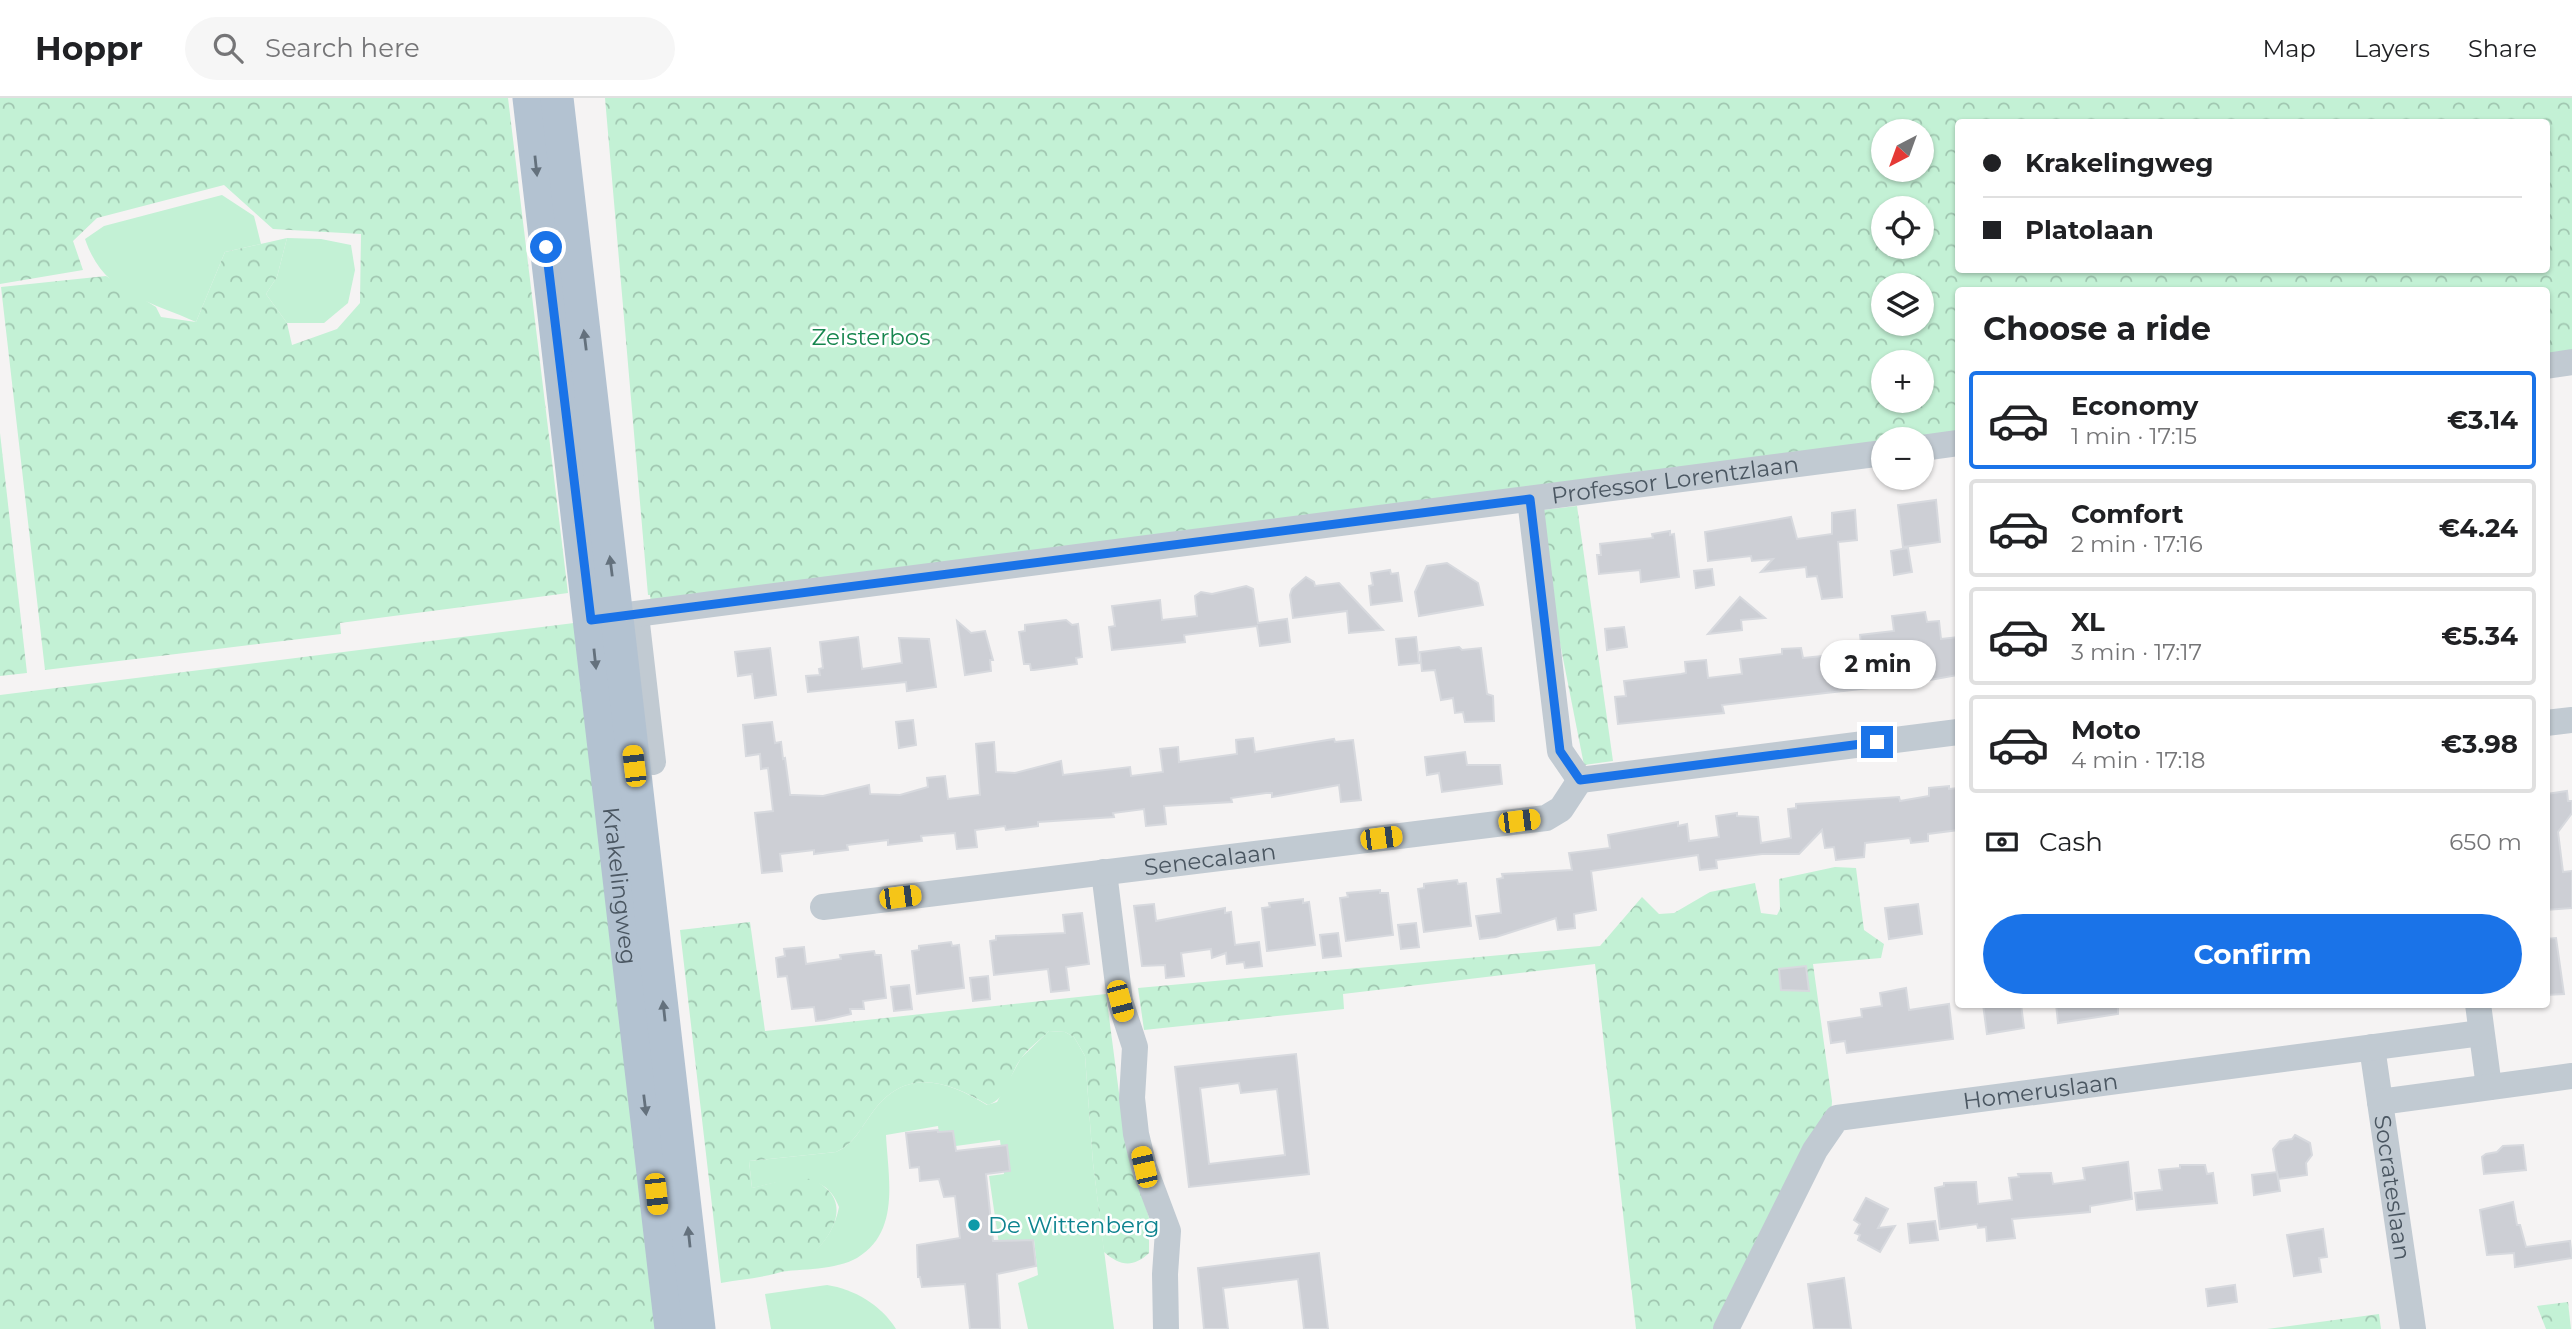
<!DOCTYPE html>
<meta charset="utf-8">
<style>
body{margin:0;font-family:Montserrat,sans-serif;background:#f6f6f6;color:#202124;height:100vh;display:flex;flex-direction:column;font-size:26px;white-space:nowrap}
*{box-sizing:border-box;margin:0}
p{font-size:23px;color:#757577}
.icon{flex:none;width:38px;height:38px;fill:none;stroke:currentColor;stroke-width:2;stroke-linecap:round;stroke-linejoin:round}
.map{position:relative;flex:1;overflow:hidden}
.drawer{position:absolute;left:1955px;top:189px;width:595px;height:721px;display:flex;flex-direction:column;background:#fff;border-radius:7px;box-shadow:0 2px 5px #0004}
.drawer>*{flex:none}
.guide{position:absolute;left:1955px;top:21px;width:595px;height:154px;border-radius:7px;box-shadow:0 2px 5px #0004;display:grid;align-content:center;height:154px;padding:0 28px;background:#fff}
.needle{width:46px;rotate:221deg}
.buttons{position:absolute;left:1871px;top:21px;display:grid;gap:14px}
.buttons a{display:grid;place-items:center;width:63px;height:63px;border-radius:50%;background:#fff;box-shadow:0 2px 5px #0004;font-size:35px}
.end{position:absolute;width:32px;height:32px;margin:-16px;border:9px solid #1a73e8;background:#fff;box-shadow:0 0 0 4px #fff}
.from{border-radius:50%}
.bubble{position:absolute;height:49px;border-radius:24px;background:#fff;box-shadow:0 2px 5px #0004;font-size:23px;font-weight:700;line-height:49px;text-align:center}
.car{position:absolute;width:21px;height:42px;margin:-21px -10px;border-radius:9px;box-shadow:0 0 5px 2px #0007;background:linear-gradient(#f5c518 24%,#345 0 40%,#f5c518 0 76%,#345 0 86%,#f5c518 0)}
.guide b{display:flex;align-items:center;gap:24px;height:66px;font-size:26px}
.guide b+b{border-top:2px solid #e0e0e0}
.guide i{width:18px;height:18px;background:#202124}
ul{padding:0;list-style:none}
li{display:flex;align-items:center;gap:21px;height:98px;margin:0 14px 10px;padding:0 14px;border:4px solid #e0e0e0;border-radius:7px}
li div{flex:1}
li b{display:block;font-size:26px}
li em{font-style:normal;font-weight:700}
li.on{border-color:#1a73e8}
li>.icon{width:63px;height:63px;stroke-width:1.5}
h2{padding:0 28px;font-size:32px;line-height:84px}
.pay{display:flex;align-items:center;gap:18px;height:77px;padding:0 28px;font-size:26px}
.pay p{margin-inline-start:auto}
.action{display:flex;gap:14px;margin-top:auto;padding:14px 28px}
.action a{flex:1;height:80px;border-radius:42px;background:#1a73e8;color:#fff;font-size:28px;font-weight:700;line-height:80px;text-align:center}
header{display:flex;align-items:center;gap:42px;box-sizing:border-box;height:98px;padding:0 35px;background:#fff;border-bottom:2px solid #e0e0e0}
header strong{font-size:33px}
nav{display:flex;gap:38px;margin-inline-start:auto;font-size:24px}
.search{width:490px;height:63px;background:#f6f6f6;display:flex;align-items:center;gap:18px;box-sizing:border-box;padding:0 24px;border-radius:38px;color:#757577;font-size:26px}
.map>svg:first-child{display:block}
</style>
<header>
<strong>Hoppr</strong>
<div class="search"><svg class="icon" aria-label="search" viewBox="0 0 24 24"><circle cx="10" cy="10" r="6"/><path d="M15 15l6 6"/></svg>Search here</div>
<nav><a>Map</a><a>Layers</a><a>Share</a></nav>
</header>
<div class="map">
<svg width="2572" height="1231" viewBox="0 0 2572 1231">
<defs>
<pattern id="forest-crowns" width="20" height="18" patternUnits="userSpaceOnUse" patternTransform="scale(1.75)"><rect width="20" height="18" fill="#c3f1d5"/><path d="M2 6a3 3 0 1 1 6 0M12 15a3 3 0 1 1 6 0" fill="none" stroke="#a0c6b0"/></pattern>
</defs>
<rect width="100%" height="100%" fill="#f5f3f3"/>
<g fill="#c3f1d5">
<path d="M222,97L254,118L261,146L225,154L196,224C148,202 104,197 85,141L104,128Z"/>
<polygon points="287,140 321,141 351,147 355,172 348,205 324,225 287,225 266,196 277,179"/>
<path d="M1049,933L1065,934L1074,939L1085,958L1093,1065L1114,1231H1028L1018,1185L1038,1177L1034,1142L999,1146L989,1078L1004,1076L1000,1042L941,1050L938,1028L886,1037C888,1079 901,1134 857,1160C836,1172 801,1171 778,1174C809,1163 832,1144 839,1109C824,1069 784,1083 752,1090L749,1063L836,1054C855,1045 860,1031 872,1015C905,969 946,982 987,1007L997,1004L1021,960Z"/>
<path d="M827,1187C854,1191 881,1207 896,1231H771L765,1196Z"/>
</g>
<g fill="url(#forest-crowns)" fill-rule="evenodd">
<polygon points="0,0 508,0 568,495 340,525 341,536 45,572 1,189 106,178 156,209 161,219 196,224 225,154 287,140 277,179 266,196 287,225 292,247 337,231 360,205 361,136 273,131 224,87 97,120 73,143 83,172 0,186"/>
<path d="M605,0H2572V264L2546,268V192H1958V343L1883,341V352L651,506L650,497H648ZM1958,24H2546V172H1958ZM1883,33H1922V72H1883ZM1883,110H1922V149H1883ZM1883,187H1922V226H1883ZM1883,264H1922V303H1883Z"/>
<polygon points="0,335 27,575 0,578"/>
<polygon points="1577,408 1613,663 1584,667 1534,413"/>
<polygon points="582,524 664,1231 0,1231 0,597"/>
<polygon points="1835,769 1856,770 1864,832 1884,846 1881,860 1813,866 1832,1003 1831,1020 1718,1231 1636,1231 1595,866 1343,896 1344,911 1144,932 1138,890 1600,848 1642,799 1659,816 1674,815 1710,794 1755,785 1761,815 1777,817 1780,811 1779,781"/>
<path d="M750,824L765,933L1106,896L1124,1033L1149,1120V1155C1133,1170 1120,1168 1104,1154L1093,1065L1085,958L1074,939L1065,934L1049,933C1040,942 1027,951 1020,962C1008,979 1009,999 988,1007C946,982 905,969 872,1015C860,1031 855,1045 836,1054L749,1063L752,1090C770,1086 792,1078 810,1081C817,1082 823,1088 828,1092C850,1114 825,1148 804,1163C783,1179 747,1180 721,1185L680,832Z"/>
<polygon points="2568,1204 2571,1231 2546,1231 2537,1208"/>
<polygon points="2379,1216 2381,1231 2267,1231"/>
</g>
<g fill="#cdcfd5" stroke="#d7d9de" stroke-width="2" fill-rule="evenodd">
<polygon points="1936,402 1940,444 1903,449 1898,407"/>
<polygon points="1855,412 1857,442 1838,444 1842,499 1822,501 1817,478 1807,479 1806,469 1761,474 1773,461 1752,463 1751,458 1708,463 1705,434 1791,419 1797,441 1832,436 1832,415"/>
<polygon points="1670,433 1670,437 1674,436 1679,479 1641,484 1640,472 1599,476 1597,457 1601,457 1600,446 1653,440 1652,436"/>
<polygon points="1908,450 1912,474 1894,477 1891,453"/>
<polygon points="1447,465 1478,485 1483,507 1419,518 1415,494 1427,468"/>
<polygon points="1712,471 1714,487 1696,490 1694,473"/>
<polygon points="1390,472 1391,476 1398,475 1402,503 1371,507 1369,488 1373,487 1371,475"/>
<polygon points="1306,479 1314,484 1315,488 1339,485 1383,532 1349,535 1347,513 1293,520 1290,497 1292,491"/>
<polygon points="1246,488 1253,491 1258,525 1287,521 1290,544 1260,548 1257,528 1184,537 1185,544 1112,552 1109,529 1115,528 1112,508 1160,502 1162,522 1197,518 1195,498 1201,494 1212,496"/>
<polygon points="1740,499 1765,520 1741,522 1742,532 1708,536"/>
<polygon points="1925,514 1927,524 1939,523 1941,541 1958,539 1958,577 1913,585 1722,607 1724,615 1618,626 1615,599 1626,598 1624,583 1681,576 1686,575 1685,564 1706,562 1708,580 1742,576 1740,561 1782,556 1782,551 1801,550 1803,560 1862,554 1860,537 1894,533 1892,518"/>
<polygon points="1066,522 1072,527 1078,526 1082,559 1076,560 1077,566 1034,572 1031,572 1030,566 1024,566 1019,534 1025,533 1025,527"/>
<polygon points="957,523 971,535 985,533 993,562 990,562 991,573 965,577"/>
<polygon points="1624,529 1627,549 1607,552 1605,531"/>
<polygon points="858,539 862,571 902,565 899,540 929,541 936,589 907,593 906,584 808,594 806,578 820,577 819,571 823,570 820,544"/>
<polygon points="1416,539 1419,565 1399,567 1396,541"/>
<polygon points="1459,549 1462,552 1481,550 1487,596 1493,598 1494,623 1465,624 1463,614 1455,615 1453,600 1441,602 1435,572 1422,573 1420,554"/>
<polygon points="770,550 776,597 755,600 752,576 738,578 735,554"/>
<polygon points="913,622 916,647 899,650 896,624"/>
<polygon points="772,624 775,645 781,644 783,661 785,660 790,697 794,697 823,698 869,687 870,696 900,697 928,689 927,680 945,678 948,701 980,697 976,646 994,644 996,674 1015,675 1061,663 1063,677 1130,669 1131,678 1163,674 1160,651 1178,649 1179,664 1237,656 1236,642 1253,640 1255,654 1334,641 1335,644 1353,642 1361,702 1341,704 1339,687 1272,699 1272,695 1266,695 1231,700 1232,704 1164,708 1166,726 1146,728 1144,711 1113,715 1114,719 1038,724 1038,728 1006,732 1005,728 975,732 977,749 957,751 955,735 921,738 922,743 888,747 888,742 847,747 848,752 830,754 814,756 814,752 780,756 782,773 762,775 755,715 773,713 768,670 761,671 760,656 746,658 743,627"/>
<polygon points="1465,654 1467,667 1500,667 1502,686 1442,694 1439,675 1427,677 1425,659"/>
<polygon points="1949,688 1949,691 1958,690 1958,732 1928,736 1928,743 1911,745 1910,740 1865,745 1864,759 1836,762 1834,749 1825,750 1822,732 1799,756 1762,756 1716,762 1717,770 1700,772 1698,757 1591,773 1596,812 1574,816 1575,830 1558,832 1556,820 1496,839 1480,841 1476,818 1501,815 1497,781 1503,780 1502,776 1572,772 1569,755 1610,750 1608,737 1678,724 1678,728 1687,726 1689,743 1719,739 1716,718 1737,715 1737,718 1758,719 1761,745 1791,740 1788,711 1796,710 1796,706 1899,699 1900,703 1929,698 1929,690"/>
<polygon points="2567,693 2568,703 2572,703 2572,715 2558,734 2563,774 2572,773 2572,810 2546,812 2546,696"/>
<polygon points="1457,782 1458,786 1466,785 1471,828 1424,834 1418,791 1424,790 1424,786"/>
<polygon points="1380,792 1380,795 1388,795 1393,837 1346,843 1340,800 1348,799 1347,795"/>
<polygon points="1303,801 1303,805 1309,804 1315,847 1267,853 1262,810 1270,809 1269,805"/>
<polygon points="1154,806 1156,823 1225,810 1225,815 1231,814 1235,847 1259,844 1262,868 1245,870 1244,864 1227,866 1226,855 1212,860 1211,851 1181,855 1184,878 1166,880 1165,867 1142,868 1134,808"/>
<polygon points="1918,806 1922,836 1889,841 1885,810"/>
<polygon points="1082,815 1089,866 1066,869 1069,892 1051,894 1048,871 994,877 990,843 996,842 996,838 1065,835 1063,817"/>
<polygon points="1416,825 1419,849 1401,851 1398,827"/>
<polygon points="1338,835 1341,858 1323,860 1320,837"/>
<polygon points="2556,840 2564,896 2546,897 2546,841"/>
<polygon points="951,844 952,848 959,847 964,890 917,896 912,853 919,852 919,848"/>
<polygon points="804,849 806,866 841,861 840,857 874,853 875,857 881,857 886,900 863,903 864,911 850,911 851,916 825,922 816,923 814,909 792,911 787,878 778,879 776,860 785,858 784,851"/>
<polygon points="1806,868 1809,893 1781,892 1779,871"/>
<polygon points="988,878 990,901 973,903 970,880"/>
<polygon points="909,887 912,911 894,913 891,889"/>
<polygon points="1906,890 1909,912 1949,906 1953,941 1847,955 1845,943 1831,945 1828,924 1862,919 1861,911 1882,908 1880,895"/>
<polygon points="1983,906 2021,906 2024,930 1987,936"/>
<polygon points="2056,906 2118,906 2118,916 2058,925"/>
<path d="M1296,956L1309,1076L1189,1089L1175,969ZM1239,985L1241,995L1277,991L1285,1057L1209,1066L1200,990Z"/>
<polygon points="938,1032 938,1034 953,1033 956,1053 1007,1047 1010,1073 986,1076 993,1143 1033,1142 1036,1168 997,1176 1000,1231 970,1231 965,1186 922,1189 920,1179 918,1179 917,1147 960,1140 955,1098 944,1099 939,1081 920,1083 919,1069 910,1070 906,1035"/>
<polygon points="2295,1037 2310,1045 2312,1057 2306,1065 2307,1077 2278,1081 2273,1051 2280,1043 2292,1041"/>
<polygon points="2523,1047 2526,1072 2484,1076 2482,1059 2486,1056 2497,1054 2503,1048"/>
<polygon points="2128,1064 2132,1101 2090,1108 2090,1114 2012,1121 2015,1140 1987,1143 1986,1129 1978,1130 1977,1126 1940,1131 1935,1090 1944,1088 1944,1085 1976,1084 1978,1106 2012,1102 2009,1080 2019,1079 2018,1076 2051,1075 2053,1086 2085,1082 2083,1070"/>
<polygon points="2180,1067 2205,1067 2207,1076 2213,1075 2217,1105 2137,1112 2135,1095 2162,1092 2159,1072 2180,1070"/>
<polygon points="2277,1074 2280,1093 2254,1097 2252,1077"/>
<polygon points="1866,1100 1888,1111 1878,1130 1895,1128 1880,1154 1858,1142 1860,1137 1855,1135 1860,1126 1854,1122"/>
<polygon points="2513,1104 2517,1127 2520,1127 2526,1149 2570,1143 2572,1160 2515,1169 2514,1155 2487,1157 2480,1112"/>
<polygon points="1935,1123 1938,1142 1910,1145 1908,1126"/>
<polygon points="2323,1131 2327,1159 2319,1160 2321,1174 2294,1178 2287,1137"/>
<polygon points="1319,1155 1328,1231 1304,1231 1298,1181 1223,1190 1228,1231 1204,1231 1198,1170"/>
<polygon points="1844,1180 1851,1231 1814,1231 1808,1186"/>
<polygon points="2235,1187 2237,1204 2208,1208 2206,1191"/>
</g>
<g fill="none" stroke-linecap="round" stroke-linejoin="round">
<g stroke="#c1cad2" stroke-width="26">
<polyline points="2546,268 2572,264"/>
<polyline points="1922,350 1958,345"/>
<polyline points="1530,401 1560,653 1580,682 1958,634"/>
<polyline points="636,517 653,664"/>
<path id="s1" d="M597,521L1883,355"/>
<polyline points="2546,625 2572,622"/>
<polyline points="1104,774 1120,903 1135,949 1132,1000 1136,1036 1144,1069 1168,1133 1165,1176 1166,1231"/>
<path id="s2" d="M823,809L1546,720L1561,711L1580,682"/>
<polyline points="2478,906 2489,989"/>
<path id="s3" d="M2372,949L2413,1231"/>
<polyline points="2380,1004 2572,978"/>
<path id="s4" d="M1726,1231L1815,1052L1837,1020L2481,935"/>
</g>
<g stroke="#b3c2d1" stroke-width="33">
<path id="s5" d="M529,0L671,1231"/>
<polyline points="557,0 699,1231"/>
</g>
</g>
<defs><path id="oneway-solid" d="M-6-.8H1V-3.2L6.5 0L1 3.2V.8H-6Z" transform="scale(1.75)"/></defs>
<g fill="#64717d">
<use href="#oneway-solid" transform="translate(536 68) rotate(84)"/>
<use href="#oneway-solid" transform="translate(585 242) rotate(-97)"/>
<use href="#oneway-solid" transform="translate(611 468) rotate(-97)"/>
<use href="#oneway-solid" transform="translate(595 561) rotate(84)"/>
<use href="#oneway-solid" transform="translate(664 913) rotate(-96)"/>
<use href="#oneway-solid" transform="translate(645 1007) rotate(83)"/>
<use href="#oneway-solid" transform="translate(689 1139) rotate(-96)"/>
</g>
<g fill="none" stroke-linecap="round" stroke-linejoin="round">
<polyline stroke="#1a73e8" stroke-width="9" points="546,149 591,522 1530,401 1560,653 1580,682 1877,644"/>
</g>
<circle fill="#0f9aa8" stroke="#fff" stroke-width="2.5" cx="974" cy="1127" r="7"/>
<g text-anchor="middle" dominant-baseline="central" stroke-width="5" stroke-linejoin="round" paint-order="stroke">
<g font-size="23" fill="#17864f" stroke="#fff">
<text x="871" y="239">Zeisterbos</text>
</g>
<g font-size="23" fill="#4a5661" stroke="#fff">
<text stroke="none"><textPath href="#s1" startOffset="1087">Professor Lorentzlaan</textPath></text>
<text stroke="none"><textPath href="#s2" startOffset="390">Senecalaan</textPath></text>
<text stroke="none"><textPath href="#s5" startOffset="793">Krakelingweg</textPath></text>
<text stroke="none"><textPath href="#s4" startOffset="444">Homeruslaan</textPath></text>
<text stroke="none"><textPath href="#s3" startOffset="142">Socrateslaan</textPath></text>
</g>
<g font-size="23" fill="#0d838f" stroke="#fff" text-anchor="start">
<text x="988" y="1127">De Wittenberg</text>
</g>
</g>
</svg>
<div class="buttons">
<a><svg class="needle" viewBox="-14 -14 28 28"><path d="M0-13l5 13h-10z" fill="#e53935"/><path d="M0 13l5-13h-10z" fill="#757577"/></svg></a>
<a><svg class="icon" aria-label="locate" viewBox="0 0 24 24"><circle cx="12" cy="12" r="6"/><path d="M12 2v4M12 18v4M2 12h4M18 12h4"/></svg></a>
<a><svg class="icon" aria-label="layers" viewBox="0 0 24 24"><path d="M12 4l9 5-9 5-9-5zM3 14l9 5 9-5"/></svg></a>
<a>+</a>
<a>−</a>
</div>
<i class="end from" style="left:546px;top:149px"></i>
<i class="end" style="left:1877px;top:644px"></i>
<div class="bubble" style="left:1820px;top:542px;width:116px">2 min</div>
<i class="car" style="left:634px;top:668px;rotate:353deg"></i>
<i class="car" style="left:1519px;top:723px;rotate:83deg"></i>
<i class="car" style="left:1381px;top:740px;rotate:83deg"></i>
<i class="car" style="left:900px;top:799px;rotate:83deg"></i>
<i class="car" style="left:1120px;top:903px;rotate:165deg"></i>
<i class="car" style="left:1144px;top:1069px;rotate:347deg"></i>
<i class="car" style="left:656px;top:1096px;rotate:174deg"></i>
<div class="guide">
<b><i class="from"></i>Krakelingweg</b>
<b><i></i>Platolaan</b>
</div>
<section class="drawer">
<h2>Choose a ride</h2>
<ul>
<li class="on"><svg class="icon" aria-label="car" viewBox="0 0 24 24"><path d="M5 17H2v-5l4-1 3-4h7l3 4 3 1v5h-3M9 17h6M6 11h13"/><circle cx="7" cy="17" r="2"/><circle cx="17" cy="17" r="2"/></svg><div><b>Economy</b><p>1 min · 17:15</p></div><em>€3.14</em></li>
<li><svg class="icon" aria-label="car" viewBox="0 0 24 24"><path d="M5 17H2v-5l4-1 3-4h7l3 4 3 1v5h-3M9 17h6M6 11h13"/><circle cx="7" cy="17" r="2"/><circle cx="17" cy="17" r="2"/></svg><div><b>Comfort</b><p>2 min · 17:16</p></div><em>€4.24</em></li>
<li><svg class="icon" aria-label="car" viewBox="0 0 24 24"><path d="M5 17H2v-5l4-1 3-4h7l3 4 3 1v5h-3M9 17h6M6 11h13"/><circle cx="7" cy="17" r="2"/><circle cx="17" cy="17" r="2"/></svg><div><b>XL</b><p>3 min · 17:17</p></div><em>€5.34</em></li>
<li><svg class="icon" aria-label="car" viewBox="0 0 24 24"><path d="M5 17H2v-5l4-1 3-4h7l3 4 3 1v5h-3M9 17h6M6 11h13"/><circle cx="7" cy="17" r="2"/><circle cx="17" cy="17" r="2"/></svg><div><b>Moto</b><p>4 min · 17:18</p></div><em>€3.98</em></li>
</ul>
<div class="pay"><svg class="icon" aria-label="cash" viewBox="0 0 24 24"><path d="M3 7h18v10H3z"/><circle cx="12" cy="12" r="2"/></svg>Cash<p>650 m</p></div>
<div class="action"><a>Confirm</a></div>
</section>
</div>
